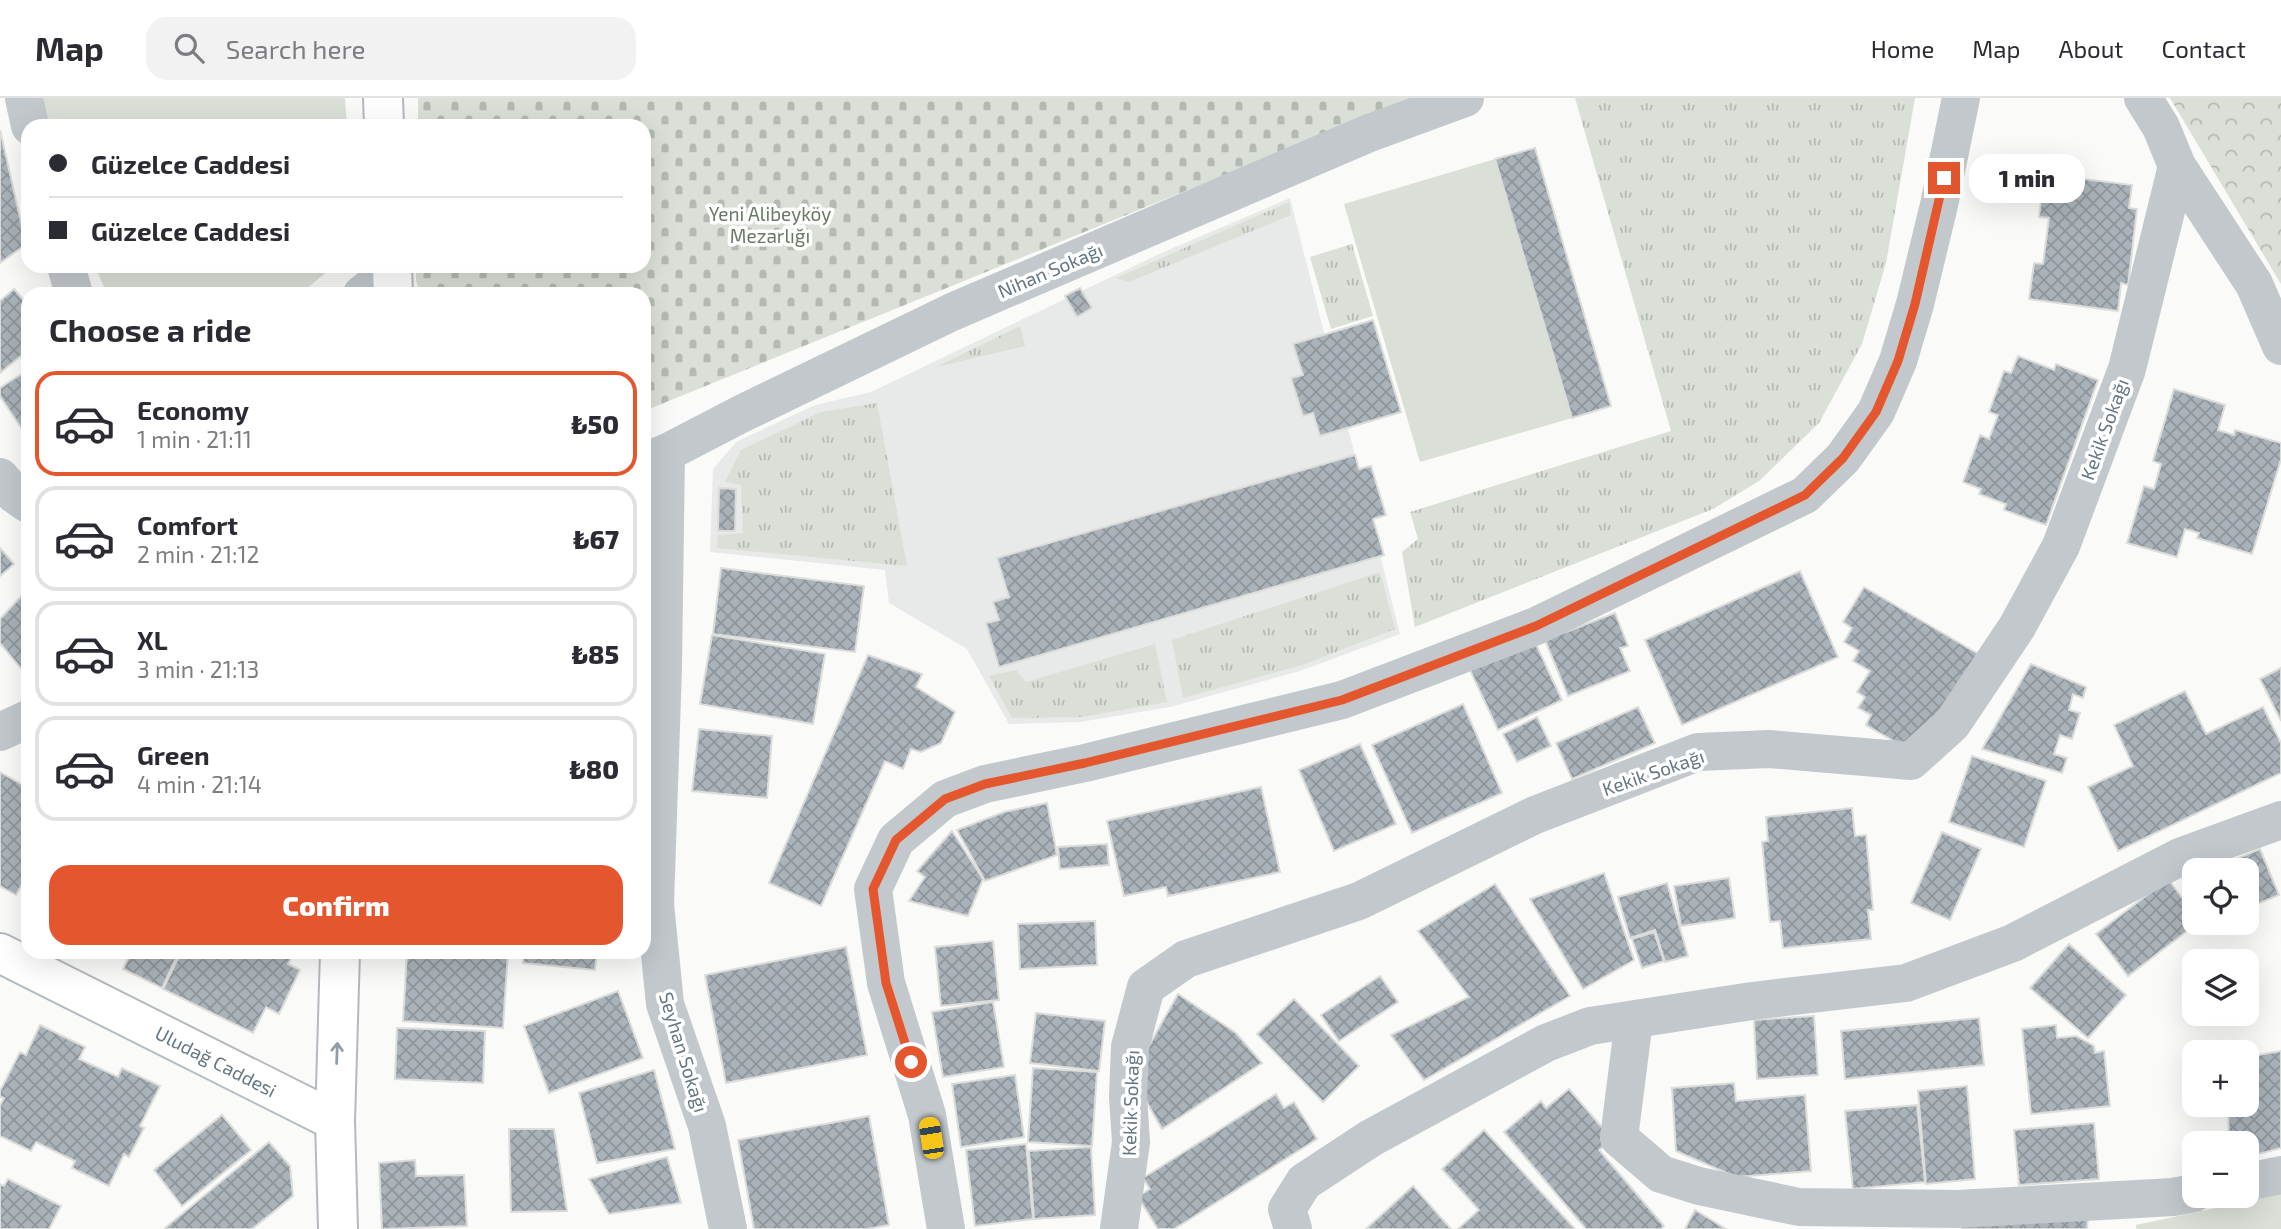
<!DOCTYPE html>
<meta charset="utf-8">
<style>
body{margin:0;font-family:"Exo 2",sans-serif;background:#f2f2f3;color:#2b2b33;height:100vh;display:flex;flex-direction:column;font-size:26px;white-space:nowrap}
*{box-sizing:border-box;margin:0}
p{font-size:23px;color:#7c7c81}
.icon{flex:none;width:38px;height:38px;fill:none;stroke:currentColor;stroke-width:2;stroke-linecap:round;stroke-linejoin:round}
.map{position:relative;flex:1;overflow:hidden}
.details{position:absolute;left:21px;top:189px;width:630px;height:672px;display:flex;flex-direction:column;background:#fff;border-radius:21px;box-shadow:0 7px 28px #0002}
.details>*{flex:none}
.banner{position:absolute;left:21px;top:21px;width:630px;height:154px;border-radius:21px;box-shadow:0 7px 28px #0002;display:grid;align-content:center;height:154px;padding:0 28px;background:#fff}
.controls{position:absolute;left:2182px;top:760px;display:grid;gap:14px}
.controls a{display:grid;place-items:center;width:77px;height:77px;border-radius:14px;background:#fff;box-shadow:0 7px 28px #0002;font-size:35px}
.end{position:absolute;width:32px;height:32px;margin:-16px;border:9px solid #e4572e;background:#fff;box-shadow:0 0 0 4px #fff}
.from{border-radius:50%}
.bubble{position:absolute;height:49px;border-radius:21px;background:#fff;box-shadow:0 7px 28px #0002;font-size:23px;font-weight:800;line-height:49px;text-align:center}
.car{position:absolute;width:21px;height:42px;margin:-21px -10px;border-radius:9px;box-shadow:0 0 5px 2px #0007;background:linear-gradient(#f5c518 24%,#345 0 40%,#f5c518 0 76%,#345 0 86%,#f5c518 0)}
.banner b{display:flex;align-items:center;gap:24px;height:66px;font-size:26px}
.banner b+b{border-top:2px solid #e1e1e2}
.banner i{width:18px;height:18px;background:#2b2b33}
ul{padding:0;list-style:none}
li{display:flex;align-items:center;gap:21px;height:105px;margin:0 14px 10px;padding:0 14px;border:4px solid #e1e1e2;border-radius:21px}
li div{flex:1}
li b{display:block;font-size:26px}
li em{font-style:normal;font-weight:800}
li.active{border-color:#e4572e}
li>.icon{width:63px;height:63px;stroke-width:1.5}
h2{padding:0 28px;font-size:32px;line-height:84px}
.action{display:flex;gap:14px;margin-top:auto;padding:14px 28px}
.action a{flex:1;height:80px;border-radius:21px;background:#e4572e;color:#fff;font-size:28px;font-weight:800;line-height:80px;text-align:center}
header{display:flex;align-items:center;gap:42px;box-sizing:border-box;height:98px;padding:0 35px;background:#fff;border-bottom:2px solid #e1e1e2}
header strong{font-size:33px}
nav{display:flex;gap:38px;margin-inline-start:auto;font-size:24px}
.search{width:490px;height:63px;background:#f2f2f3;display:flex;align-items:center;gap:18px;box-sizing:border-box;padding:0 24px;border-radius:21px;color:#7c7c81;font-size:26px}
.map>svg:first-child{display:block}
</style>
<header>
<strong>Map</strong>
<div class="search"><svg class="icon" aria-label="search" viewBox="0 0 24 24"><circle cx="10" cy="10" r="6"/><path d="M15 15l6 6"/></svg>Search here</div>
<nav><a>Home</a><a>Map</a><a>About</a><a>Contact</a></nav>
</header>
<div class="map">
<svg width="2281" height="1131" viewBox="0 0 2281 1131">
<defs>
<pattern id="grass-tufts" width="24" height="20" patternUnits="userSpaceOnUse" patternTransform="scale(1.75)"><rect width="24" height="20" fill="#dadfd7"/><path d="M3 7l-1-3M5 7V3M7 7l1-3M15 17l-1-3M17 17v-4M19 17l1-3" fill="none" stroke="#b4b9b4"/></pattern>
<pattern id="forest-crowns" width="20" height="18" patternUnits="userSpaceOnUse" patternTransform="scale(1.75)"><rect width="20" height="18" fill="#dadfd7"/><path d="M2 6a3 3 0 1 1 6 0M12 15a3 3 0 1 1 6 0" fill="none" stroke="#b4b9b4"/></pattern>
<pattern id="cemetery-stones" width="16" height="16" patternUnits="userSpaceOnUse" patternTransform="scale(1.75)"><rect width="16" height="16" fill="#dadfd7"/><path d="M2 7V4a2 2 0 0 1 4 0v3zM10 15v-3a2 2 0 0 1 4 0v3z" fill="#b4b9b4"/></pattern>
<pattern id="building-cross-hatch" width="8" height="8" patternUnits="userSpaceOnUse" patternTransform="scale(1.75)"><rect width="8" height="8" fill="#aab3b9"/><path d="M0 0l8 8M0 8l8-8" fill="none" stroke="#8e969c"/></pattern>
</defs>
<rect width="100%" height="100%" fill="#fafaf8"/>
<polygon fill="#e8e9e9" points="1290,100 1400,536 1300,573 1170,609 1080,624 1009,626 967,551 889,505 885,472 710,454 713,371 736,344 815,307 871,294 1159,156"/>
<g fill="url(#grass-tufts)">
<polygon points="1575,0 1915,0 1886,165 1862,246 1819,325 1759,383 1713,411 1415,529 1402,454 1418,441 1410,414 1671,333"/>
<polygon points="1289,104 1291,117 1129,184 1116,180"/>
<polygon points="1352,146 1373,218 1331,231 1310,159"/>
<polygon points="1020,228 1025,248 936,269"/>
<polygon points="877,305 907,468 717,450 718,437 743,435 741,387 725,384 741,352 821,314"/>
<polygon points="1380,474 1395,531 1302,567 1183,600 1172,542"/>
<polygon points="1155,546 1167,604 1082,619 1012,620 989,578 1016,572 1026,584"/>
</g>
<polygon fill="url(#forest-crowns)" points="2170,0 2281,0 2281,186"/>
<polygon fill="url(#cemetery-stones)" points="418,0 1414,0 644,313 644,196 420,196 416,182 416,168 644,168 644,28 418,28"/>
<g fill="#dadfd7">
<polygon points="39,0 345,0 347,28 47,28"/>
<polygon points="1495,61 1572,320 1420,364 1344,106"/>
<polygon points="95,168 334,168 300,196 107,196"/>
<polygon points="2281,1096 2281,1131 2136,1131 2136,1127"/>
</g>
<g fill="url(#building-cross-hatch)" stroke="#dcdcda" stroke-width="2">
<polygon points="0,32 26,146 0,165"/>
<polygon points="1535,50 1611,308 1572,320 1495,61"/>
<polygon points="2044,76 2132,87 2129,110 2137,111 2128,187 2121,185 2118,213 2029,201 2034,165 2043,166 2049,120 2039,119"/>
<polygon points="1080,190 1092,210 1077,219 1065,198"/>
<polygon points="14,191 28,207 28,252 0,275 0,203"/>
<polygon points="1373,222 1401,314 1320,338 1313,315 1303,318 1291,280 1303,277 1293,246"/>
<polygon points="2018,258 2054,272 2056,266 2098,282 2046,427 2004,412 2006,406 1979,396 1981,391 1963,384 1980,337 1989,341 1998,317 1989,314 2004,273 2011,275"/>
<polygon points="28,272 28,340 0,298 0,290"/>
<polygon points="2174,291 2225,307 2218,332 2234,337 2235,332 2281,345 2281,361 2252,456 2197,440 2199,435 2185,431 2177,459 2127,445 2144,388 2154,391 2161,366 2153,363"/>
<polygon points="1355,357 1359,371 1371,368 1386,417 1373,421 1384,457 999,569 986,525 999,522 993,504 1009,499 997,460"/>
<polygon points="719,390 736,391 735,433 718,433"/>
<polygon points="0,450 14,466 0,478"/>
<polygon points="721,470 864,488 855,554 713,536"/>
<polygon points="1800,473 1838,559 1682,627 1645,542"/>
<polygon points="1864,489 1980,557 1911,653 1866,627 1871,617 1858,610 1865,599 1857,594 1870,573 1853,563 1859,553 1844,544 1852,530 1843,524"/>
<polygon points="28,491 28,579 0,545 0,521"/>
<polygon points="1615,515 1628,548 1620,550 1630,573 1568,598 1545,542"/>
<polygon points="712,537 825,556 813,626 700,606"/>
<polygon points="1534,542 1562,602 1498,632 1470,572"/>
<polygon points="868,557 922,576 916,589 955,614 941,645 921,654 911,651 903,671 885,663 821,808 769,785"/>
<polygon points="2031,566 2086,589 2083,600 2073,596 2069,612 2080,615 2072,641 2060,637 2054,656 2067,660 2062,675 1982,651"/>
<polygon points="2281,570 2281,623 2260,581"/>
<polygon points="2185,593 2206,636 2263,609 2281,645 2281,675 2118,753 2088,689 2133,668 2114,627"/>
<polygon points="1463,606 1502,695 1412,735 1372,647"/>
<polygon points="1638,609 1655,645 1572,681 1556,645"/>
<polygon points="1537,619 1551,648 1517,664 1503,636"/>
<polygon points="699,631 772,638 767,700 692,693"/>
<polygon points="1360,646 1396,726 1334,753 1299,672"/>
<polygon points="1972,658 2046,683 2024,749 1949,724"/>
<polygon points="0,674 28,690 28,776 16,797 0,788"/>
<polygon points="1261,689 1280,774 1168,798 1166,789 1124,798 1107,723"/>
<polygon points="1047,705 1057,757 985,783 957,732 1004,714"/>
<polygon points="1852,710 1855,738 1866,737 1873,812 1868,812 1871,841 1783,850 1780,823 1770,824 1762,744 1768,743 1766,719"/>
<polygon points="952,733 983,781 968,818 909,803 925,779 917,773"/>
<polygon points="1942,734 1981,751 1950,822 1911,805"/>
<polygon points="1107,746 1109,767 1060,771 1058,749"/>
<polygon points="2260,751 2279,797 2247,810 2247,772 2209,772"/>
<polygon points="1604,775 1634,862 1583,891 1530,801"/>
<polygon points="1729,780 1735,820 1681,828 1674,788"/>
<polygon points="2168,781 2194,816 2194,824 2199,824 2128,878 2096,836"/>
<polygon points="1667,785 1688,858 1665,864 1655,832 1630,840 1618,799"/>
<polygon points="1495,786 1570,898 1424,982 1391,937 1469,899 1418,833"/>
<polygon points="1095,823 1097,867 1020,871 1018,826"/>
<polygon points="1654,834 1664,863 1642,870 1632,841"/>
<polygon points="993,843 999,902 941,908 935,849"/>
<polygon points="2069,846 2126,897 2088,940 2030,890"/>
<polygon points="846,849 867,957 726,985 705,877"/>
<polygon points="131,854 179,854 162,890 123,871"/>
<polygon points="181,854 294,854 288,866 300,872 279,916 266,909 253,935 163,891"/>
<polygon points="407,854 508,854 503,930 403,923"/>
<polygon points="524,854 597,854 595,872 523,865"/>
<polygon points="1380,878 1398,904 1339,943 1321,917"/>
<polygon points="618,893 643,960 549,995 524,928"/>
<polygon points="1178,896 1236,935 1262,965 1162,1031 1132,978"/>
<polygon points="1294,901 1359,968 1323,1004 1257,936"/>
<polygon points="993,904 1004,969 943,979 932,914"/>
<polygon points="1036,915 1105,923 1099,973 1030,965"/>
<polygon points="1814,918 1818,977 1757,981 1754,922"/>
<polygon points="1979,920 1984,967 1845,981 1841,933"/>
<polygon points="40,927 85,949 79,961 118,979 122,970 160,988 140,1028 144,1030 129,1059 124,1056 109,1088 72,1070 75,1063 36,1044 31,1053 0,1038 0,1008 4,1000 0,999 0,993 20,954 26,957"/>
<polygon points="2056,927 2057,940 2076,938 2094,948 2095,955 2104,953 2110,1008 2031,1016 2022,931"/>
<polygon points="397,930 485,933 483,985 395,981"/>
<polygon points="2281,953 2281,1050 2247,1059 2247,1045 2229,1045 2228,1006 2247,1006 2247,959"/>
<polygon points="1033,970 1097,974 1092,1048 1028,1044"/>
<polygon points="654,972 675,1051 597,1065 579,995"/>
<polygon points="1015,977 1024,1039 961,1049 952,986"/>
<polygon points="1734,985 1736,1003 1805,997 1811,1073 1736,1079 1676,1053 1672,990"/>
<polygon points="1967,988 1975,1081 1926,1086 1918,993"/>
<polygon points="1569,991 1612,1041 1599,1052 1664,1128 1661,1131 1586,1131 1504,1034 1541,1003 1546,1010"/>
<polygon points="1276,996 1284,1010 1294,1004 1317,1041 1174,1131 1158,1131 1138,1099 1150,1091 1143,1080"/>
<polygon points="1917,1007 1925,1084 1853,1091 1845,1013"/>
<polygon points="222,1017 251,1052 182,1108 154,1072"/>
<polygon points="869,1018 889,1127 867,1131 754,1131 738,1042"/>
<polygon points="2094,1025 2099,1081 2019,1087 2014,1032"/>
<polygon points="509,1031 554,1031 567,1113 511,1114"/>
<polygon points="1484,1032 1575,1131 1458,1131 1479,1112 1442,1071"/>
<polygon points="269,1044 290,1068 293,1098 252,1131 166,1131 165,1130"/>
<polygon points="1026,1046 1033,1121 975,1128 966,1052"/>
<polygon points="1091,1049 1095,1117 1034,1121 1029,1053"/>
<polygon points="667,1059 681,1105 609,1116 589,1081"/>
<polygon points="415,1062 416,1078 464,1077 467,1128 382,1131 379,1065"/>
<polygon points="8,1081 61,1108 49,1131 0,1131 0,1086 4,1088"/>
<polygon points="1413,1088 1451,1131 1366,1131"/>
<polygon points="1695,1112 1726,1131 1685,1131"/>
<polygon points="2088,1119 2087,1131 1962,1131 1963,1124"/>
</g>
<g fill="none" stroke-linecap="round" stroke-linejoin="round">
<defs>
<g id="secondary">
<polyline points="383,0 384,28"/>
<polyline points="392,168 393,196"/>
<polyline points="0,855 335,1023"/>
<polyline points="338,1131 335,1023 340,854"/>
</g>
</defs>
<use href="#secondary" stroke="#b3babf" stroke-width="42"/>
<g stroke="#c3c8cc" stroke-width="38">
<polyline points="24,0 30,28"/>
<polyline points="2143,0 2161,29 2177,68 2254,186 2281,248"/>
<polyline points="66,168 74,196"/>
<polyline points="666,355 663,569 655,806 665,906 707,1028 728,1131"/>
<polyline points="644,363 666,355 743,315 952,214 1367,36 1465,0"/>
<polyline points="0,634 28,621"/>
<polyline points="1634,922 1619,1040 1661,1076 1699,1088 1799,1109 1958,1111 2173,1099 2194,1095"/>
<polyline points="2247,1084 2281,1077"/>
<polyline points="946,1131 927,1017 886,885 873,791 896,742 945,701 985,686 1085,665 1342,602 1536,528 1805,397 1843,360 1876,314 1898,263 1915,206 1939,107 1961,0"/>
<polyline points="1119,1131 1131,1044 1128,999 1130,949 1146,889 1186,861 1359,803 1535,717 1698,654 1769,651 1911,663 1952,626 2017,529 2061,448 2127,271 2177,68"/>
<polyline points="1293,1131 1287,1111 1304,1084 1371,1040 1546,945 1590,928 1752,903 1906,885 2013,845 2182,758 2281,722"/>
</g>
<g stroke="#c3c8cc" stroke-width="38">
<polyline points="362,196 392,173"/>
<polyline points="0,379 15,397 28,406"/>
</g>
<use href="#secondary" stroke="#fff" stroke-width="38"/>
</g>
<defs><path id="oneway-shaft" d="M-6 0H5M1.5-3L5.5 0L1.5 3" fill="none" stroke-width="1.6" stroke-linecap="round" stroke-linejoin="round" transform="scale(1.75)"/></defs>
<use stroke="#939fa8" href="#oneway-shaft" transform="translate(337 955) rotate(-88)"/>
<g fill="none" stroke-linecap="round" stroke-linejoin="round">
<polyline stroke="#e4572e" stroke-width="9" points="911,964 886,885 873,791 896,742 945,701 985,686 1085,665 1342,602 1536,528 1805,397 1843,360 1876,314 1898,263 1915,206 1944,80"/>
</g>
<g text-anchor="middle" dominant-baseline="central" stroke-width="7" stroke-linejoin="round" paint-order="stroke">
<g font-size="19" fill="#687a64" stroke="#fff">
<text x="770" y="115">Yeni Alibeyköy<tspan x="770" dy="22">Mezarlığı</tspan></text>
</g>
<g font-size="19" fill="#657683" stroke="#fff">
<text transform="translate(1050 172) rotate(-23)">Nihan Sokağı</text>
<text transform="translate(2104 331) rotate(-70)">Kekik Sokağı</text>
<text transform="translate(1653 674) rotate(-19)">Kekik Sokağı</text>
<text transform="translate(684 954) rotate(73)">Seyhan Sokağı</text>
<text transform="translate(216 963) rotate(27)">Uludağ Caddesi</text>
<text transform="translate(1130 1005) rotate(-88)">Kekik Sokağı</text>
</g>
</g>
</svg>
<div class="controls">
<a><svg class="icon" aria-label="locate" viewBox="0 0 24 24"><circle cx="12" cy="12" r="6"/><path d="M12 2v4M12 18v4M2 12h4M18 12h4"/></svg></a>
<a><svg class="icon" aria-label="layers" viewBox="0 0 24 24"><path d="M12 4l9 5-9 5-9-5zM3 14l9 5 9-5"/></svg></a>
<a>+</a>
<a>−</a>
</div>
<i class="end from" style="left:911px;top:964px"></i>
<i class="end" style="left:1944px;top:80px"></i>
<div class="bubble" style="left:1969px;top:56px;width:116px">1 min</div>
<i class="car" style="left:931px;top:1040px;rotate:351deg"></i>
<div class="banner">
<b><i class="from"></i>Güzelce Caddesi</b>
<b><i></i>Güzelce Caddesi</b>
</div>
<section class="details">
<h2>Choose a ride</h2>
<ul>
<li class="active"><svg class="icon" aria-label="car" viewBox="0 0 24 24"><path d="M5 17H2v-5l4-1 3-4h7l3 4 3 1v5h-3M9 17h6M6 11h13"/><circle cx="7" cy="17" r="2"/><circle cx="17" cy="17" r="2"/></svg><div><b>Economy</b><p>1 min · 21:11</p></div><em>₺50</em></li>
<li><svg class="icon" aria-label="car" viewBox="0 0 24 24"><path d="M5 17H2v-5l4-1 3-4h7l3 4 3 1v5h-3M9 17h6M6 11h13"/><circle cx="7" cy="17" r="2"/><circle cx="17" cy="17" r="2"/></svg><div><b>Comfort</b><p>2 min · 21:12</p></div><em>₺67</em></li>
<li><svg class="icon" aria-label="car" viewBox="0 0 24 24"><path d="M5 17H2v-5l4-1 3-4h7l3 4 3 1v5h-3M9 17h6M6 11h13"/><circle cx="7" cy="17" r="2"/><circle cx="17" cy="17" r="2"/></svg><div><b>XL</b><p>3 min · 21:13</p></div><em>₺85</em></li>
<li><svg class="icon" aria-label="car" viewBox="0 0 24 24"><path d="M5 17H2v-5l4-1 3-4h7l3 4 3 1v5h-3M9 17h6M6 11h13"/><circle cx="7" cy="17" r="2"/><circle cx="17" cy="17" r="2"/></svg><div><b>Green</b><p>4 min · 21:14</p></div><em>₺80</em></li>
</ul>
<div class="action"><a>Confirm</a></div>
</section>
</div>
